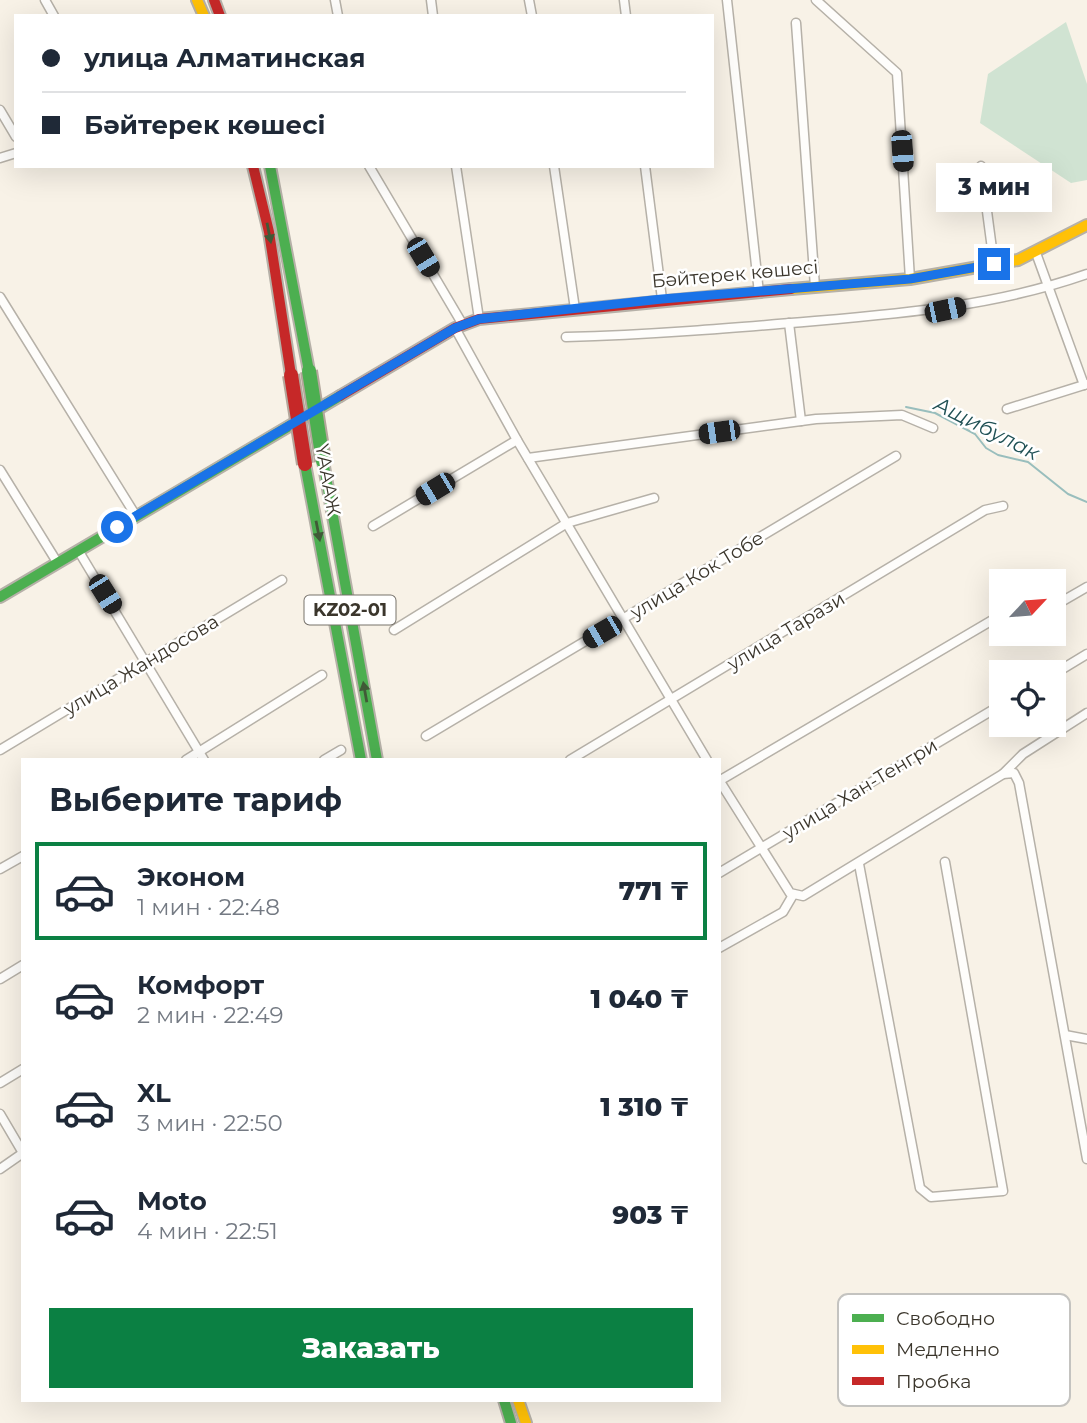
<!DOCTYPE html>
<html lang="ru">
<meta charset="utf-8">
<style>
body{margin:0;font-family:Montserrat,sans-serif;background:#f2f2f3;color:#1f2937;height:100vh;display:flex;flex-direction:column;font-size:26px;white-space:nowrap}
*{box-sizing:border-box;margin:0}
p{font-size:23px;color:#747a83}
.icon{flex:none;width:38px;height:38px;fill:none;stroke:currentColor;stroke-width:2;stroke-linecap:round;stroke-linejoin:round}
.map{position:relative;flex:1;overflow:hidden}
.drawer{position:absolute;left:21px;top:758px;width:700px;height:644px;display:flex;flex-direction:column;background:#fff;border-radius:0px;box-shadow:0 7px 28px #0002}
.drawer>*{flex:none}
.top-card{position:absolute;left:14px;top:14px;width:700px;height:154px;border-radius:0px;box-shadow:0 7px 28px #0002;display:grid;align-content:center;height:154px;padding:0 28px;background:#fff}
.needle{width:46px;rotate:64deg}
.buttons{position:absolute;left:989px;top:569px;display:grid;gap:14px}
.buttons a{display:grid;place-items:center;width:77px;height:77px;border-radius:0px;background:#fff;box-shadow:0 7px 28px #0002;font-size:35px}
.end{position:absolute;width:32px;height:32px;margin:-16px;border:9px solid #1a73e8;background:#fff;box-shadow:0 0 0 4px #fff}
.from{border-radius:50%}
.bubble{position:absolute;height:49px;border-radius:0px;background:#fff;box-shadow:0 7px 28px #0002;font-size:23px;font-weight:800;line-height:49px;text-align:center}
.car{position:absolute;width:21px;height:42px;margin:-21px -10px;border-radius:9px;box-shadow:0 0 5px 2px #0007;background:linear-gradient(#222 24%,#8ab4d8 0 40%,#222 0 76%,#8ab4d8 0 86%,#222 0)}
.top-card b{display:flex;align-items:center;gap:24px;height:66px;font-size:26px}
.top-card b+b{border-top:2px solid #e0e1e3}
.top-card i{width:18px;height:18px;background:#1f2937}
ul{padding:0;list-style:none}
li{display:flex;align-items:center;gap:21px;height:98px;margin:0 14px 10px;padding:0 14px;border:4px solid transparent;border-radius:0px}
li div{flex:1}
li b{display:block;font-size:26px}
li em{font-style:normal;font-weight:800}
li.active{border-color:#0b8043}
li>.icon{width:63px;height:63px;stroke-width:1.5}
h2{padding:0 28px;font-size:32px;line-height:84px}
.button{display:flex;gap:14px;margin-top:auto;padding:14px 28px}
.button a{flex:1;height:80px;border-radius:0px;background:#0b8043;color:#fff;font-size:28px;font-weight:800;line-height:80px;text-align:center}
.map>svg:first-child{display:block}
</style>
<div class="map">
<svg width="1087" height="1423" viewBox="0 0 1087 1423">
<rect width="100%" height="100%" fill="#f8f2e7"/>
<polygon fill="#d0e3d2" points="1066,22 1087,84 1087,180 1071,183 980,123 988,74"/>
<g fill="none" stroke-linecap="round" stroke-linejoin="round">
<polyline stroke="#99bebd" stroke-width="2" points="906,407 935,413 975,434 986,448 998,455 1028,462 1068,494 1087,502"/>
<defs>
<g id="street">
<polyline points="45,0 54,16"/>
<polyline points="335,0 338,16"/>
<polyline points="431,0 433,16"/>
<polyline points="529,0 532,16"/>
<polyline points="624,0 626,16"/>
<polyline points="727,0 759,293"/>
<polyline points="816,0 897,73 910,279"/>
<polyline points="796,23 815,287"/>
<polyline points="0,110 16,137"/>
<polyline points="0,158 16,153"/>
<polyline points="369,166 463,325"/>
<polyline points="456,166 479,319"/>
<polyline points="554,166 575,309"/>
<polyline points="645,166 662,299"/>
<polyline points="981,166 994,264"/>
<polyline points="1036,253 1084,385"/>
<polyline points="0,297 136,516"/>
<polyline points="789,323 801,421"/>
<polyline points="455,328 517,440 707,760"/>
<path d="M566,337C649,335 732,328 815,321C908,313 999,305 1087,274"/>
<polyline points="1007,409 1087,384"/>
<polyline points="528,458 816,419 902,415 933,428"/>
<polyline points="0,470 57,562"/>
<polyline points="373,526 517,440"/>
<polyline points="78,550 204,760"/>
<polyline points="1054,606 1087,587"/>
<polyline points="394,630 567,523 654,498"/>
<polyline points="1054,674 1087,654"/>
<polyline points="426,736 896,456"/>
<polyline points="0,750 282,580"/>
<polyline points="186,760 322,675"/>
<polyline points="324,760 341,750"/>
<polyline points="570,760 985,510 1003,506"/>
<polyline points="1003,774 1023,754 1087,713"/>
<polyline points="719,780 790,893 803,896 1003,774 1014,773 1019,783 1087,1159"/>
<polyline points="719,781 1001,615"/>
<polyline points="859,864 920,1188 931,1197 1003,1191 945,862"/>
<polyline points="0,869 23,856"/>
<polyline points="719,873 1001,705"/>
<polyline points="719,948 783,912 793,895"/>
<polyline points="0,979 23,965"/>
<polyline points="1065,1035 1087,1039"/>
<polyline points="0,1083 23,1069"/>
<polyline points="0,1114 23,1153"/>
<polyline points="0,1169 23,1153"/>
</g>
<g id="fast">
<polyline points="270,166 309,371"/>
<polyline points="323,461 377,760"/>
<polyline points="305,464 361,760"/>
<polyline points="0,597 340,396"/>
<polyline points="504,1400 511,1423"/>
</g>
<g id="slow">
<polyline points="197,0 204,16"/>
<polyline points="791,289 910,279 1018,260 1087,225"/>
<polyline points="518,1400 526,1423"/>
</g>
<g id="jam">
<polyline points="214,0 220,16"/>
<polyline points="253,166 269,232 291,375"/>
<polyline points="340,396 455,328 479,319 791,289"/>
</g>
</defs>
<use href="#street" stroke="#b6b1a8" stroke-width="11"/>
<use href="#fast" stroke="#b6b1a8" stroke-width="14"/>
<use href="#slow" stroke="#b6b1a8" stroke-width="14"/>
<use href="#jam" stroke="#b6b1a8" stroke-width="14"/>
<use href="#street" stroke="#fefdfb" stroke-width="8"/>
<use href="#fast" stroke="#4caf50" stroke-width="10"/>
<use href="#slow" stroke="#ffc107" stroke-width="10"/>
<use href="#jam" stroke="#c62828" stroke-width="10"/>
<defs>
<polyline id="fast-bridge" points="309,371 323,461"/>
<polyline id="jam-bridge" points="291,375 305,464"/>
</defs>
<use href="#fast-bridge" stroke="#b4a79c" stroke-width="18" stroke-linecap="butt"/>
<use href="#jam-bridge" stroke="#b4a79c" stroke-width="18" stroke-linecap="butt"/>
<use href="#fast-bridge" stroke="#4caf50" stroke-width="14"/>
<use href="#jam-bridge" stroke="#c62828" stroke-width="14"/>
</g>
<defs><path id="oneway-solid" d="M-6-.8H1V-3.2L6.5 0L1 3.2V.8H-6Z" transform="scale(1.75)"/></defs>
<g fill="#405a37">
<use href="#oneway-solid" transform="translate(269 233) rotate(79)"/>
<use href="#oneway-solid" transform="translate(318 531) rotate(79)"/>
<use href="#oneway-solid" transform="translate(365 692) rotate(-100)"/>
</g>
<g fill="none" stroke-linecap="round" stroke-linejoin="round">
<polyline stroke="#1a73e8" stroke-width="9" points="117,527 455,328 479,319 662,299 910,279 994,264"/>
</g>
<g text-anchor="middle" dominant-baseline="central" stroke-width="5" stroke-linejoin="round" paint-order="stroke">
<rect fill="#fff" stroke="#76726b" stroke-width="2" x="304.5" y="595.5" width="91" height="29" rx="5"/>
<g font-size="18" font-weight="bold" fill="#3b362c">
<text x="350" y="610">KZ02-01</text>
</g>
<g font-size="19" fill="#3b362c" stroke="#fff">
<text transform="translate(735 274) rotate(-5)">Бәйтерек көшесі</text>
<text transform="translate(328 480) rotate(80)">ҮАААЖ</text>
<text transform="translate(697 575) rotate(-31)">улица Кок Тобе</text>
<text transform="translate(786 631) rotate(-31)">улица Тарази</text>
<text transform="translate(141 665) rotate(-31)">улица Жандосова</text>
<text transform="translate(860 789) rotate(-31)">улица Хан-Тенгри</text>
</g>
<g font-size="21" font-style="italic" fill="#205155" stroke="#fff">
<text transform="translate(987 428) rotate(27)">Ащибулак</text>
</g>
</g>
<rect x="838" y="1294" width="232" height="112" rx="10" fill="#fff" stroke="#c4c3c0" stroke-width="2"/>
<rect x="852" y="1314" width="32" height="8" fill="#4caf50"/>
<rect x="852" y="1345" width="32" height="9" fill="#ffc107"/>
<rect x="852" y="1377" width="32" height="8" fill="#c62828"/>
<g font-size="19" fill="#3b362c">
<text x="896" y="1325">Свободно</text>
<text x="896" y="1356">Медленно</text>
<text x="896" y="1388">Пробка</text>
</g>
</svg>
<div class="buttons">
<a><svg class="needle" viewBox="-14 -14 28 28"><path d="M0-13l5 13h-10z" fill="#e53935"/><path d="M0 13l5-13h-10z" fill="#747a83"/></svg></a>
<a><svg class="icon" aria-label="locate" viewBox="0 0 24 24"><circle cx="12" cy="12" r="6"/><path d="M12 2v4M12 18v4M2 12h4M18 12h4"/></svg></a>
</div>
<i class="end from" style="left:117px;top:527px"></i>
<i class="end" style="left:994px;top:264px"></i>
<div class="bubble" style="left:936px;top:163px;width:116px">3 мин</div>
<i class="car" style="left:902px;top:151px;rotate:176deg"></i>
<i class="car" style="left:423px;top:257px;rotate:149deg"></i>
<i class="car" style="left:945px;top:310px;rotate:78deg"></i>
<i class="car" style="left:719px;top:432px;rotate:262deg"></i>
<i class="car" style="left:435px;top:489px;rotate:239deg"></i>
<i class="car" style="left:105px;top:594px;rotate:148deg"></i>
<i class="car" style="left:602px;top:632px;rotate:240deg"></i>
<div class="top-card">
<b><i class="from"></i>улица Алматинская</b>
<b><i></i>Бәйтерек көшесі</b>
</div>
<section class="drawer">
<h2>Выберите тариф</h2>
<ul>
<li class="active"><svg class="icon" aria-label="car" viewBox="0 0 24 24"><path d="M5 17H2v-5l4-1 3-4h7l3 4 3 1v5h-3M9 17h6M6 11h13"/><circle cx="7" cy="17" r="2"/><circle cx="17" cy="17" r="2"/></svg><div><b>Эконом</b><p>1 мин · 22:48</p></div><em>771 ₸</em></li>
<li><svg class="icon" aria-label="car" viewBox="0 0 24 24"><path d="M5 17H2v-5l4-1 3-4h7l3 4 3 1v5h-3M9 17h6M6 11h13"/><circle cx="7" cy="17" r="2"/><circle cx="17" cy="17" r="2"/></svg><div><b>Комфорт</b><p>2 мин · 22:49</p></div><em>1 040 ₸</em></li>
<li><svg class="icon" aria-label="car" viewBox="0 0 24 24"><path d="M5 17H2v-5l4-1 3-4h7l3 4 3 1v5h-3M9 17h6M6 11h13"/><circle cx="7" cy="17" r="2"/><circle cx="17" cy="17" r="2"/></svg><div><b>XL</b><p>3 мин · 22:50</p></div><em>1 310 ₸</em></li>
<li><svg class="icon" aria-label="car" viewBox="0 0 24 24"><path d="M5 17H2v-5l4-1 3-4h7l3 4 3 1v5h-3M9 17h6M6 11h13"/><circle cx="7" cy="17" r="2"/><circle cx="17" cy="17" r="2"/></svg><div><b>Moto</b><p>4 мин · 22:51</p></div><em>903 ₸</em></li>
</ul>
<div class="button"><a>Заказать</a></div>
</section>
</div>
